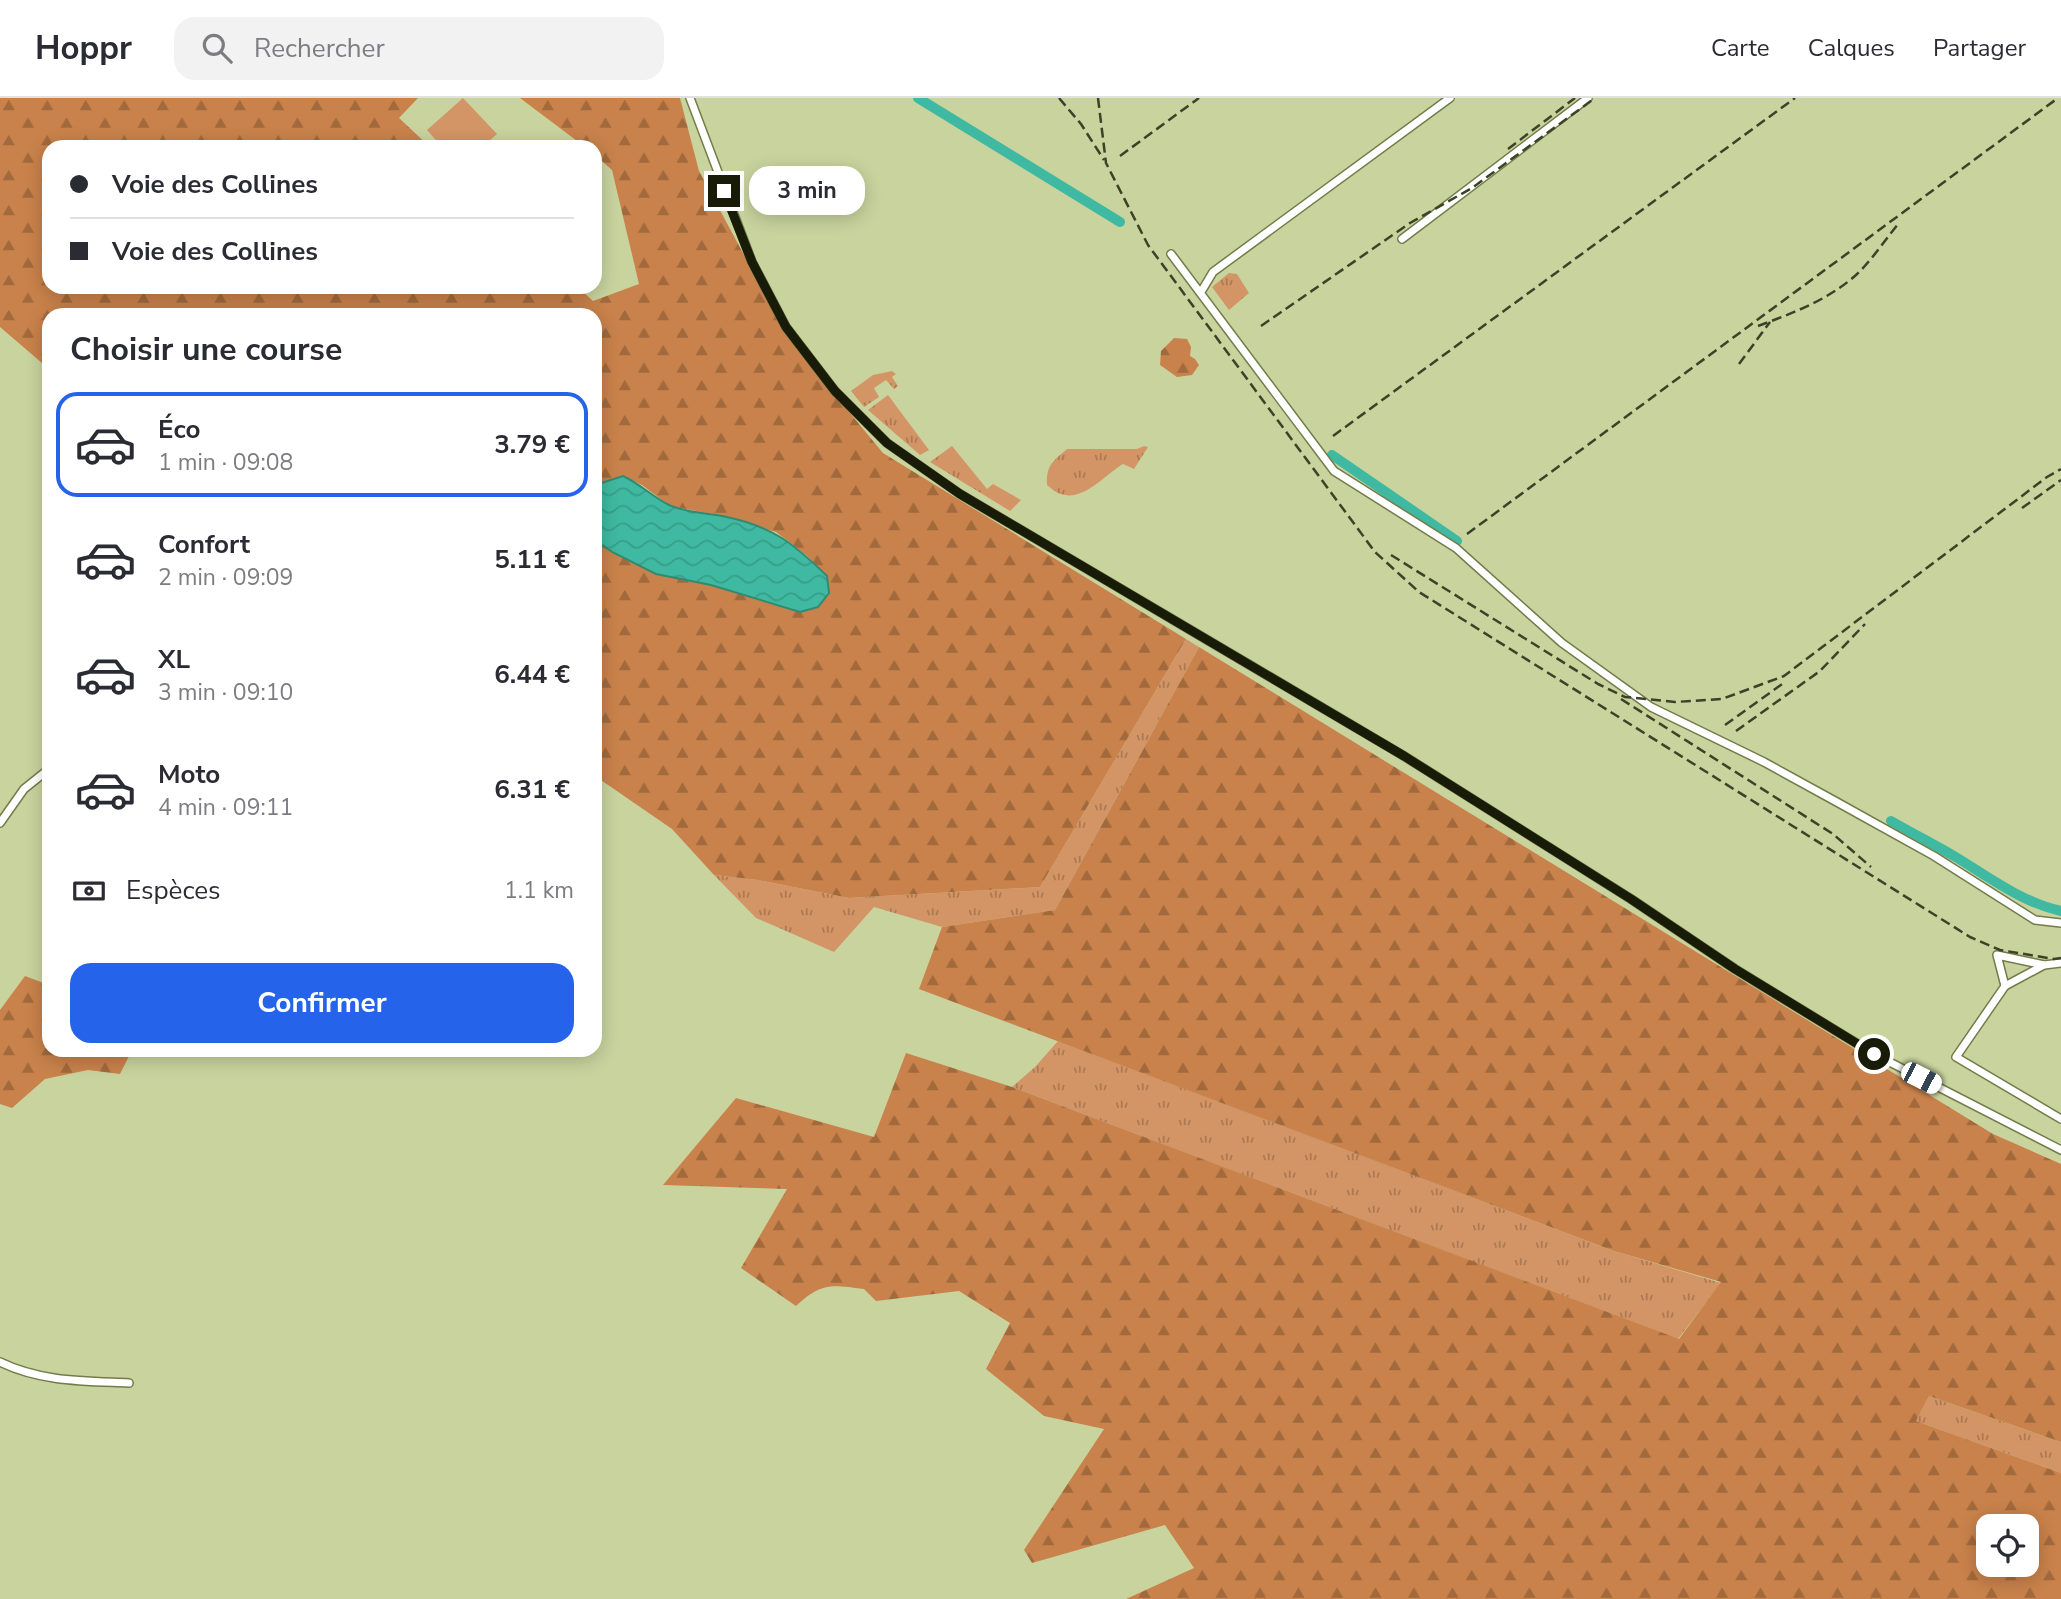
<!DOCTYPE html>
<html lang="fr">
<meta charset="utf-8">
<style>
body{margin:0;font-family:"Nunito Sans",sans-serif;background:#f2f2f3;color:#2b2b33;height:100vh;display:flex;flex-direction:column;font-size:26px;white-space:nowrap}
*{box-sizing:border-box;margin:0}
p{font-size:23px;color:#7c7c81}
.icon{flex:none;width:38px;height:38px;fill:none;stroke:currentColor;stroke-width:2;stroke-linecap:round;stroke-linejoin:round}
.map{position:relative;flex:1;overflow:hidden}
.panel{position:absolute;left:42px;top:210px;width:560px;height:749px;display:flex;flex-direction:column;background:#fff;border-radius:21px;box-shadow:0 4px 18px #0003}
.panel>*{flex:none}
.banner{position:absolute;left:42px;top:42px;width:560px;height:154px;border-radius:21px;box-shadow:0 4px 18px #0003;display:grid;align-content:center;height:154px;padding:0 28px;background:#fff}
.fabs{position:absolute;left:1976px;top:1416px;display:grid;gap:14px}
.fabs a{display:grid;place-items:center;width:63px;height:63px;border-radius:14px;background:#fff;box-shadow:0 4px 18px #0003;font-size:35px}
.end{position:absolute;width:32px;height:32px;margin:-16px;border:9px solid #181b07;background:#fff;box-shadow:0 0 0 4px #fff}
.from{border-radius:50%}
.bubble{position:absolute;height:49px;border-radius:21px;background:#fff;box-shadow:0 4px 18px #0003;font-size:23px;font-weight:700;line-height:49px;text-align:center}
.car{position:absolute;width:21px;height:42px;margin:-21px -10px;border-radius:9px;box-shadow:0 0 5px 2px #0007;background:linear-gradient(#fff 24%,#345 0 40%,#fff 0 76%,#345 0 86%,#fff 0)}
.banner b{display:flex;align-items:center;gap:24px;height:66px;font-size:26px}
.banner b+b{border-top:2px solid #e1e1e2}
.banner i{width:18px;height:18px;background:#2b2b33}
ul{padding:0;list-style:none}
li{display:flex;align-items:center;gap:21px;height:105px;margin:0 14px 10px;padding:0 14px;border:4px solid transparent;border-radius:21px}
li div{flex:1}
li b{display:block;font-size:26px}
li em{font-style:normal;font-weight:700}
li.active{border-color:#2563eb}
li>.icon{width:63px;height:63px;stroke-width:1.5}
h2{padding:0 28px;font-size:32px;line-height:84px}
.pay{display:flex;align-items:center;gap:18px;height:77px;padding:0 28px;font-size:26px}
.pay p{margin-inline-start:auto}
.button{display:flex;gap:14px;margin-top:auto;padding:14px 28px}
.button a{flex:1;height:80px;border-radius:21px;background:#2563eb;color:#fff;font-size:28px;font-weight:700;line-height:80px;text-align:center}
header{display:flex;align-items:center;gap:42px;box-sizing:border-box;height:98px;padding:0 35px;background:#fff;border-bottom:2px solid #e1e1e2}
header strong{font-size:33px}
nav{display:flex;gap:38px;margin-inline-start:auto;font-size:24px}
.search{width:490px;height:63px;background:#f2f2f3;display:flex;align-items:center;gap:18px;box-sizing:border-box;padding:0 24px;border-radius:21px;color:#7c7c81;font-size:26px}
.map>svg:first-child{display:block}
</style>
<header>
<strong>Hoppr</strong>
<div class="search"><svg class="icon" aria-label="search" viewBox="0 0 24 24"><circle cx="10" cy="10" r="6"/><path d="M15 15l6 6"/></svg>Rechercher</div>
<nav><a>Carte</a><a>Calques</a><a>Partager</a></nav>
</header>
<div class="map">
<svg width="2061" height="1501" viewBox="0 0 2061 1501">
<defs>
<pattern id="grass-tufts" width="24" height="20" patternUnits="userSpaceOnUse" patternTransform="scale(1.75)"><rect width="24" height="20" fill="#d49566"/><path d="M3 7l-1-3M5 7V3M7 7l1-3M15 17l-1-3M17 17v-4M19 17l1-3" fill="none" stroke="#ab7952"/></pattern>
<pattern id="forest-firs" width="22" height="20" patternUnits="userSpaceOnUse" patternTransform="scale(1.75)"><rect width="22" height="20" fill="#c9824b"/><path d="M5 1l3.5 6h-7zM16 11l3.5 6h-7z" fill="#a26a3c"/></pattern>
<pattern id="water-waves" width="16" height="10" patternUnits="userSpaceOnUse" patternTransform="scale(1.75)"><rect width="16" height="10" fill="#3fb9a1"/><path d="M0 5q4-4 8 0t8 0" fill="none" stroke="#379e89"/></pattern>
</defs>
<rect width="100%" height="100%" fill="#c9d39e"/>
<g fill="url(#grass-tufts)">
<polygon points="1229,175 1237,176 1249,195 1229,212 1212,189"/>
<polygon points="892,273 896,276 892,279 898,288 894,291 886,282 874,290 879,299 864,309 851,293 873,277"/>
<polygon points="888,297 929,352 920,357 868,312"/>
<polygon points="952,348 987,391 993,386 1021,402 1010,413 930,364"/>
<path d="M1144,348L1148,349L1134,371L1123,366C1106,376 1083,404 1061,396C1056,395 1051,390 1047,387C1046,367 1053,363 1067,351H1137Z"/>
<polygon points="1186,541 1199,549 1055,812 942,829 874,809 834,854 756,820 714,777 758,782 849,800 1040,789"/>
<polygon points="1058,943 1614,1153 1721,1185 1678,1241 1012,989 1035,969"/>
<polygon points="1929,1298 2061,1344 2061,1375 1916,1323"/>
</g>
<g fill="url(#forest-firs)" fill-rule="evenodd">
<polygon points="0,0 418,0 399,20 430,49 49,49 49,189 578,189 593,203 639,186 612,72 595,57 595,49 585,49 520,0 680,0 699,73 781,226 806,262 883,355 1186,541 1040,789 849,800 758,782 714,777 672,731 595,678 595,443 614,455 656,476 711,487 800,514 818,509 829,495 827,478 806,457 776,434 728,419 670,408 642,387 623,378 595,387 595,217 49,217 49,271 0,229"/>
<polygon points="1174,240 1187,241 1191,249 1190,258 1195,261 1199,267 1192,277 1177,279 1160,267 1161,253"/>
<path d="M1199,549L1993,1036L2061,1066V1344L1929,1298L1916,1323L2061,1375V1501H1126L1194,1470L1165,1427L1032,1465L1024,1452L1104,1331L1044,1318L986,1271L1010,1225L959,1193L876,1203L864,1191C831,1187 822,1184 796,1208L741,1170L787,1091L663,1087L736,1000L874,1039L906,955L1012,989L1679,1241L1721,1184L1614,1153L919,891L942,829L1055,812ZM1988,1428H2026V1466H1988Z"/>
<polygon points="25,878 49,887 49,952 132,952 120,976 88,972 45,981 12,1010 0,1006 0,912"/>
</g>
<polygon fill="#d49566" points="463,0 497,36 482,49 442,49 427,32"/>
<path fill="url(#water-waves)" stroke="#338a73" stroke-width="2" d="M623,378C640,386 653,399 669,407C683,414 706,415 722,418C772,428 792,444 827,478L829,495L818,509L800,514L711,487L656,476L614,455L595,443V387Z"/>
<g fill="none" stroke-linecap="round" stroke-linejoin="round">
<g stroke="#3fb9a1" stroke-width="10">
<polyline points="918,0 1120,124"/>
<polyline points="1332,357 1457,443"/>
<path d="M1891,723C1912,735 1933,746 1954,758C1989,779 2021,804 2061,813"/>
</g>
<defs>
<g id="street">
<polyline points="690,0 752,164 786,229 835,293 887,345 960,396 1404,658 1631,801 1735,871 1874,956 2061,1052"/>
<polyline points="1402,141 1588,0"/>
<polyline points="1171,156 1334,373 1456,450 1562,545 1651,609 1764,664 1835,703 1934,758 2035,822 2061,825"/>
<polyline points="1201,194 1213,174 1450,0"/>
<polyline points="0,725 24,691 49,671"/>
<polyline points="2044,867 1997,857 2005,888 1956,959 2061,1021"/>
<polyline points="2005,888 2044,867 2061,865"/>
<path d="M0,1264C41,1284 85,1283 129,1285"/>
</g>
</defs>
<use href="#street" stroke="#737c49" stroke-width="10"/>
<use href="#street" stroke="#fff" stroke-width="7"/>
<g stroke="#3d4127" stroke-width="2.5" stroke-dasharray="10 5" stroke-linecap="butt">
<polyline points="1059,0 1081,26 1104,62"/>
<polyline points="1098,0 1106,65 1148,147 1375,454 1419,494 1970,839 2000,852 2054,861 2061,860"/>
<polyline points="1508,51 1575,0"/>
<polyline points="1120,58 1199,0"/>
<polyline points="1261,228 1410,125 1472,90 1595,0"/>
<path d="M1758,228C1793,215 1828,202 1856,177C1872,162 1885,142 1899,125"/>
<polyline points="1739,266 1770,224"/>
<polyline points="1333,338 1795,0"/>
<polyline points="2022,410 2061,382"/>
<polyline points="1467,436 2058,0"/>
<polyline points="1391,457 1598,586 1625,599 1675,604 1722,601 1784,578 2047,379 2061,371"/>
<polyline points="1621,601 1833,736 1871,769"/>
<polyline points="1725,627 1785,584"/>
<polyline points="1736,633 1820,573 1865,526"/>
</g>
</g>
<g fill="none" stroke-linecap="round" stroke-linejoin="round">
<polyline stroke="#181b07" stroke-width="9" points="724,93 752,164 786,229 835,293 887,345 960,396 1404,658 1631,801 1735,871 1874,956"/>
</g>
</svg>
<div class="fabs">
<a><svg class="icon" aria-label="locate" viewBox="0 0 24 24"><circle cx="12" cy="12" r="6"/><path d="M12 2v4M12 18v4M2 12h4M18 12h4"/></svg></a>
</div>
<i class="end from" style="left:1874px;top:956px"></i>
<i class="end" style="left:724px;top:93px"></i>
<div class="bubble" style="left:749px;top:68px;width:116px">3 min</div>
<i class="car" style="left:1921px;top:980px;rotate:117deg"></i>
<div class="banner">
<b><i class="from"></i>Voie des Collines</b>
<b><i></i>Voie des Collines</b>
</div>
<section class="panel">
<h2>Choisir une course</h2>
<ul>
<li class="active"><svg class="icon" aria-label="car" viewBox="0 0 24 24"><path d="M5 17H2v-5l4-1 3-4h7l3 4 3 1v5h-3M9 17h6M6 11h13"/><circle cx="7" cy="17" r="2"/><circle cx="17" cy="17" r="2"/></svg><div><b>Éco</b><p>1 min · 09:08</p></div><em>3.79 €</em></li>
<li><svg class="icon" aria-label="car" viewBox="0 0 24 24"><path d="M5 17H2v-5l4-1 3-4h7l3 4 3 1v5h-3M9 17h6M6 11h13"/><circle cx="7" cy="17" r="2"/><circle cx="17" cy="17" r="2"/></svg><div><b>Confort</b><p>2 min · 09:09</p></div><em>5.11 €</em></li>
<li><svg class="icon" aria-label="car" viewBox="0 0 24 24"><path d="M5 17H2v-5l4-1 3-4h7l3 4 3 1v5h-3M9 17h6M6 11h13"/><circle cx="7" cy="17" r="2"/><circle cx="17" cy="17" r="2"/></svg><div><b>XL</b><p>3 min · 09:10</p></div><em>6.44 €</em></li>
<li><svg class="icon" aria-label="car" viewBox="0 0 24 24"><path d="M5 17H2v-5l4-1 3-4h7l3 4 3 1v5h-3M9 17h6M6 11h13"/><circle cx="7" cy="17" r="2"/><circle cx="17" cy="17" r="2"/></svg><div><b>Moto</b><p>4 min · 09:11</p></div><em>6.31 €</em></li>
</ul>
<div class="pay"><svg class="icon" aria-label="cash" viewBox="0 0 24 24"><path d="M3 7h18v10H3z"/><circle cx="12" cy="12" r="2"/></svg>Espèces<p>1.1 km</p></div>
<div class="button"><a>Confirmer</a></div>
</section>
</div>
